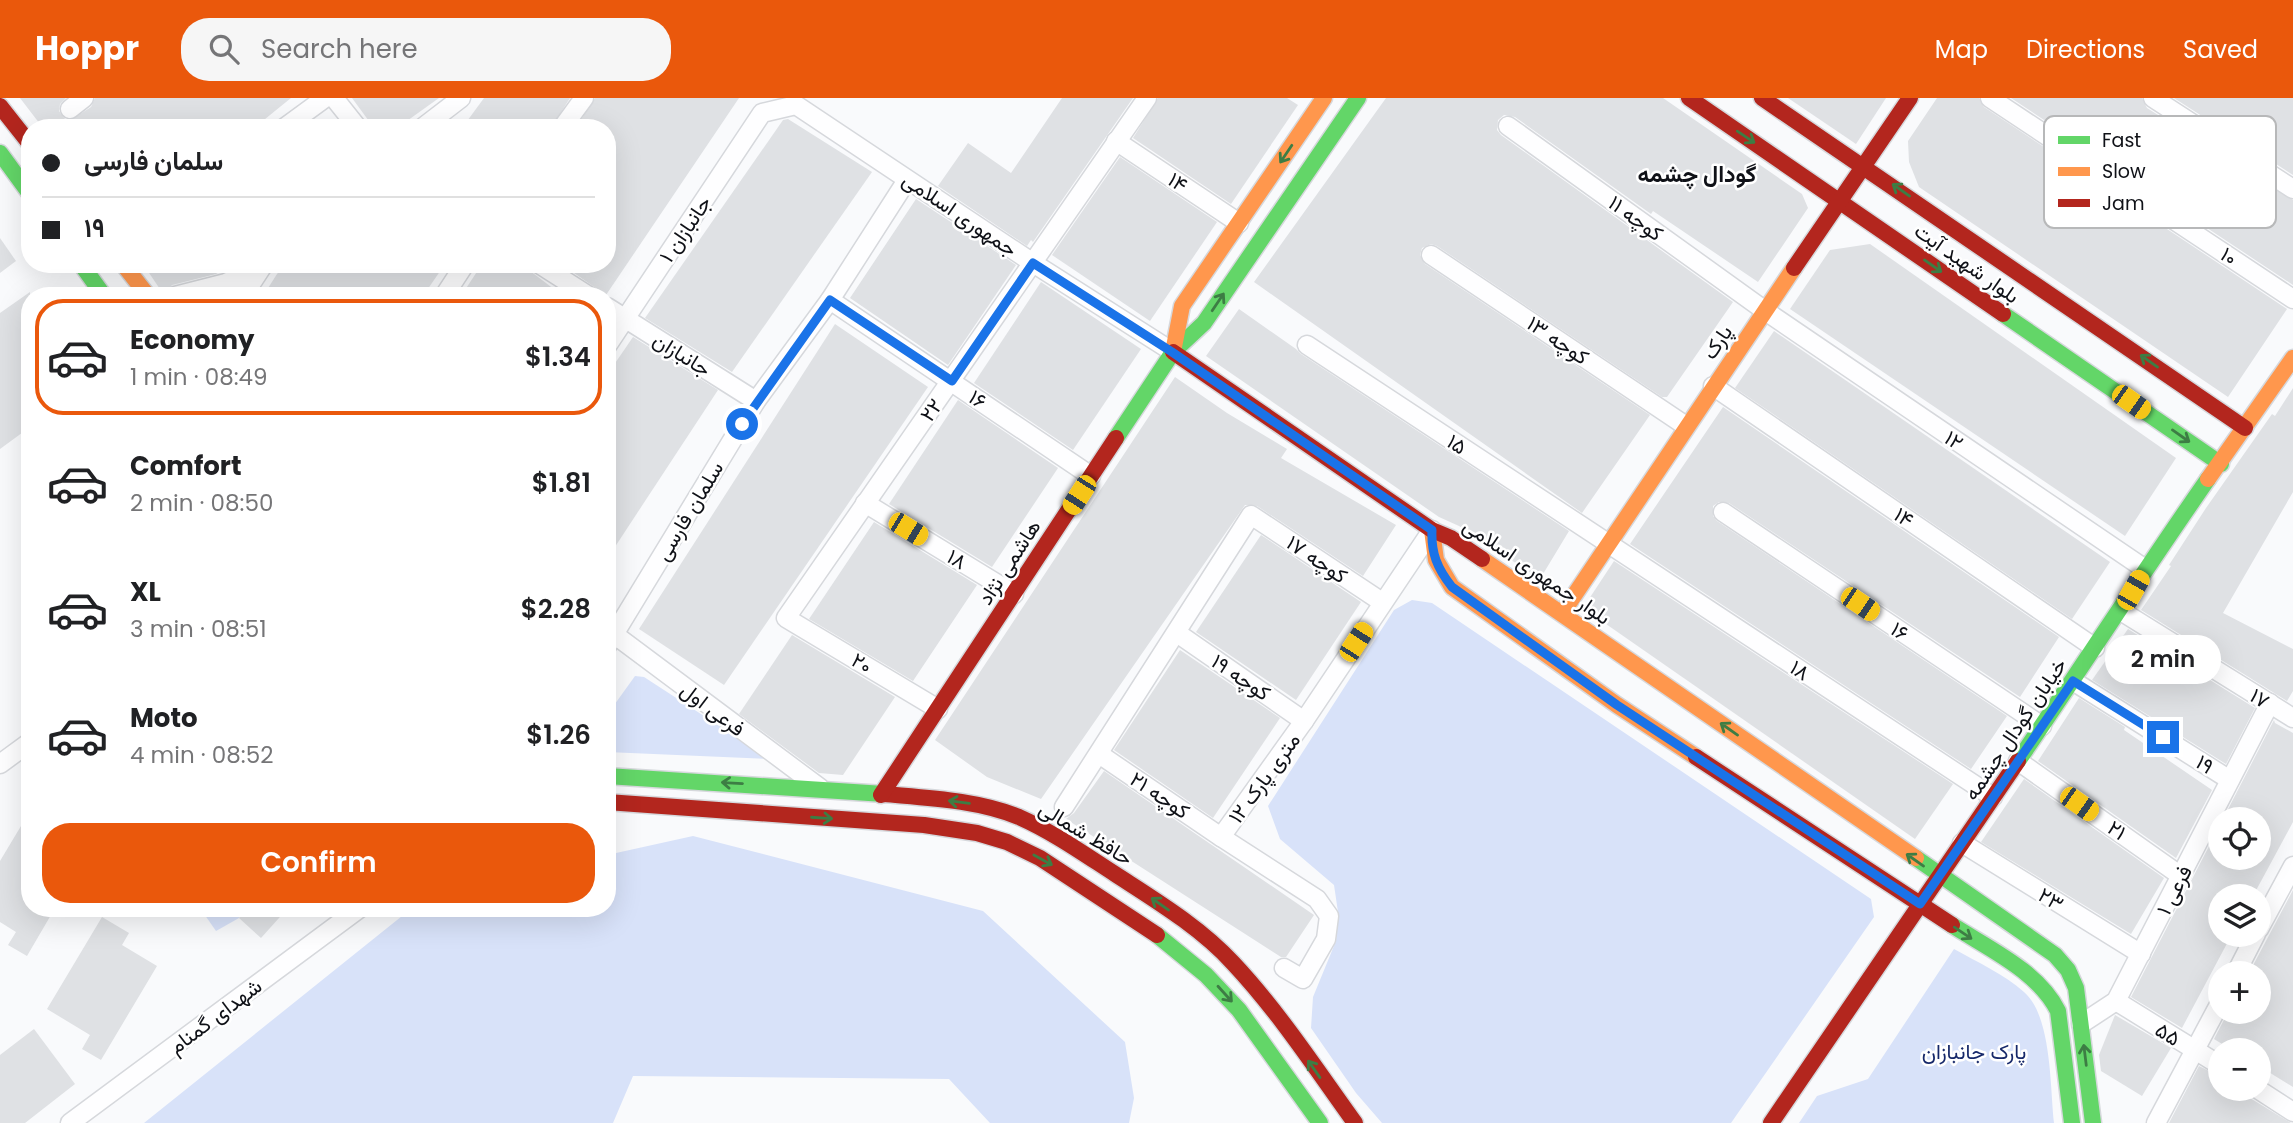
<!DOCTYPE html>
<meta charset="utf-8">
<style>
body{margin:0;font-family:Poppins,Vazirmatn,sans-serif;background:#f6f6f6;color:#202124;height:100vh;display:flex;flex-direction:column;font-size:26px;white-space:nowrap}
*{box-sizing:border-box;margin:0}
p{font-size:23px;color:#757577}
.icon{flex:none;width:38px;height:38px;fill:none;stroke:currentColor;stroke-width:2;stroke-linecap:round;stroke-linejoin:round}
.map{position:relative;flex:1;overflow:hidden}
.side{position:absolute;left:21px;top:189px;width:595px;height:630px;display:flex;flex-direction:column;background:#fff;border-radius:28px;box-shadow:0 7px 28px #0002}
.side>*{flex:none}
.top-card{position:absolute;left:21px;top:21px;width:595px;height:154px;border-radius:28px;box-shadow:0 7px 28px #0002;display:grid;align-content:center;height:154px;padding:0 21px;background:#fff}
.buttons{position:absolute;left:2208px;top:709px;display:grid;gap:14px}
.buttons a{display:grid;place-items:center;width:63px;height:63px;border-radius:50%;background:#fff;box-shadow:0 7px 28px #0002;font-size:35px}
.end{position:absolute;width:32px;height:32px;margin:-16px;border:9px solid #1a73e8;background:#fff;box-shadow:0 0 0 4px #fff}
.from{border-radius:50%}
.bubble{position:absolute;height:49px;border-radius:24px;background:#fff;box-shadow:0 7px 28px #0002;font-size:23px;font-weight:600;line-height:49px;text-align:center}
.car{position:absolute;width:21px;height:42px;margin:-21px -10px;border-radius:9px;box-shadow:0 0 5px 2px #0007;background:linear-gradient(#f5c518 24%,#345 0 40%,#f5c518 0 76%,#345 0 86%,#f5c518 0)}
.top-card b{display:flex;align-items:center;gap:24px;height:66px;font-size:26px}
.top-card b+b{border-top:2px solid #e0e0e0}
.top-card i{width:18px;height:18px;background:#202124}
ul{padding:12px 0 0;list-style:none}
li{display:flex;align-items:center;gap:21px;height:116px;margin:0 14px 10px;padding:0 7px;border:4px solid transparent;border-radius:28px}
li div{flex:1}
li b{display:block;font-size:26px}
li em{font-style:normal;font-weight:600}
li.on{border-color:#ea580c}
li>.icon{width:63px;height:63px;stroke-width:1.5}
.button{display:flex;gap:14px;margin-top:auto;padding:14px 21px}
.button a{flex:1;height:80px;border-radius:28px;background:#ea580c;color:#fff;font-size:28px;font-weight:600;line-height:80px;text-align:center}
header{display:flex;align-items:center;gap:42px;box-sizing:border-box;height:98px;padding:0 35px;background:#ea580c;color:#fff}
header strong{font-size:33px}
nav{display:flex;gap:38px;margin-inline-start:auto;font-size:24px}
.search{width:490px;height:63px;background:#f6f6f6;display:flex;align-items:center;gap:18px;box-sizing:border-box;padding:0 24px;border-radius:28px;color:#757577;font-size:26px}
.map>svg:first-child{display:block}
</style>
<header>
<strong>Hoppr</strong>
<div class="search"><svg class="icon" aria-label="search" viewBox="0 0 24 24"><circle cx="10" cy="10" r="6"/><path d="M15 15l6 6"/></svg>Search here</div>
<nav><a>Map</a><a>Directions</a><a>Saved</a></nav>
</header>
<div class="map">
<svg width="2293" height="1025" viewBox="0 0 2293 1025">
<rect width="100%" height="100%" fill="#f9fafc"/>
<g fill="#d8e2f9">
<polygon points="1412,502 1432,505 1871,801 1874,819 1731,1025 1382,1025 1356,995 1311,930 1313,899 1336,843 1338,814 1334,787 1280,741 1268,708 1394,512"/>
<polygon points="635,578 644,579 770,661 607,654 607,617"/>
<polygon points="693,738 983,813 1125,944 1134,1000 1129,1025 990,1025 949,981 633,978 613,1025 144,1025 412,810 607,810 607,757"/>
<polygon points="200,810 248,810 239,820 216,833"/>
<path d="M1954,851C1977,864 2004,876 2024,894C2052,918 2050,990 2054,1025H1799L1817,998L1868,981Z"/>
</g>
<g fill="#dfe1e4">
<polygon points="20,0 66,0 60,6 59,13 65,21 71,22 91,9 95,0 291,0 254,30 43,30"/>
<polygon points="352,0 439,0 397,30 374,30"/>
<polygon points="484,0 570,0 551,30 462,30"/>
<polygon points="595,0 739,0 606,197 561,166 607,166 607,30 576,30"/>
<polygon points="1062,0 1133,0 1033,144 1031,142 1027,148 938,88 968,45 1011,75"/>
<polygon points="1158,0 1287,0 1298,7 1231,106 1133,40"/>
<polygon points="1386,0 1663,0 1802,96 1808,110 1758,184 1653,113 1651,116 1515,19 1504,17 1498,22 1497,32 1501,37 1733,204 1667,299 1662,299 1437,148 1431,146 1422,150 1420,157 1425,166 1650,317 1582,415 1254,184"/>
<polygon points="1788,0 1886,0 1856,46"/>
<polygon points="1937,0 1979,0 1984,9 2287,211 2228,299 1919,89 1909,64 1908,43"/>
<polygon points="2011,0 2142,0 2147,10 2293,102 2293,187"/>
<polygon points="2174,0 2293,0 2293,77"/>
<polygon points="788,21 872,74 732,274 645,220 783,22"/>
<polygon points="1120,59 1217,124 1150,223 1052,157"/>
<polygon points="916,101 1016,167 948,267 850,200"/>
<polygon points="0,140 16,163 0,175"/>
<polygon points="1870,146 2176,360 2125,438 1790,211 1830,152"/>
<polygon points="143,166 228,166 216,176 172,187 164,197"/>
<polygon points="286,166 445,166 423,198 263,198 277,176"/>
<polygon points="482,166 521,166 563,198 461,198"/>
<polygon points="1041,184 1141,251 1073,352 974,285"/>
<polygon points="30,194 30,329 0,351 0,215"/>
<polygon points="1239,211 1296,251 1301,256 1569,433 1540,481 1459,428 1439,419 1206,258"/>
<polygon points="835,226 928,289 724,587 639,531"/>
<polygon points="1774,233 2110,464 2072,521 1735,290"/>
<polygon points="633,239 718,292 607,461 607,277"/>
<polygon points="1175,279 1227,315 1287,351 1281,360 1396,427 1363,478 1257,408 1245,407 1041,701 987,679 935,642"/>
<polygon points="2293,290 2293,394 2223,515 2293,551 2293,593 2287,603 2141,512 2171,468 2169,467 2206,410 2272,316 2275,318"/>
<polygon points="958,302 1058,370 992,469 889,406"/>
<polygon points="1723,309 2059,539 2020,599 1729,405 1719,404 1713,408 1713,418 1717,423 2007,618 1971,671 1630,446"/>
<polygon points="874,424 977,487 913,583 809,521"/>
<polygon points="1261,437 1361,504 1296,602 1196,534"/>
<polygon points="1614,463 1953,686 1915,741 1583,510"/>
<polygon points="2128,531 2255,610 2226,666 2092,582"/>
<polygon points="792,537 895,599 843,677 819,675 739,616"/>
<polygon points="1180,552 1280,620 1213,720 1114,652"/>
<polygon points="2079,600 2125,629 2124,632 2212,692 2176,760 2038,663"/>
<polygon points="2274,622 2275,625 2293,635 2293,724 2253,798 2221,798 2221,836 2232,836 2182,930 2131,899 2221,725 2221,760 2259,760 2259,721 2223,721"/>
<polygon points="1104,673 1314,817 1286,859 1281,859 1066,721 1074,715"/>
<polygon points="2024,681 2164,780 2131,836 1981,744"/>
<polygon points="30,713 30,810 55,810 27,858 8,847 16,834 0,824 0,763"/>
<polygon points="2293,792 2293,989 2259,968 2259,952 2232,952 2214,941 2228,914 2259,914 2259,875 2249,875"/>
<polygon points="248,810 288,810 261,840 239,820"/>
<polygon points="102,819 129,835 122,847 157,868 101,962 82,951 90,937 47,911"/>
<polygon points="2115,917 2171,950 2142,998 2101,973 2099,957"/>
<polygon points="34,931 75,986 25,1025 0,1025 0,957"/>
<polygon points="2199,968 2221,979 2221,990 2241,990 2250,1000 2291,1025 2169,1025"/>
</g>
<g fill="none" stroke-linecap="round" stroke-linejoin="round">
<defs>
<g id="street">
<polyline points="334,0 358,30"/>
<polyline points="1990,0 2293,201"/>
<polyline points="2153,0 2293,91"/>
<polyline points="70,11 84,0"/>
<polyline points="1508,28 1764,212 2145,471"/>
<polyline points="284,30 325,0"/>
<polyline points="422,30 461,0"/>
<polyline points="562,30 584,0"/>
<polyline points="1116,43 1239,125"/>
<polyline points="1431,157 1686,328"/>
<polyline points="539,166 589,198"/>
<polyline points="175,198 226,185 264,167"/>
<polyline points="243,198 262,169"/>
<polyline points="444,198 465,166"/>
<polyline points="830,202 1091,378"/>
<polyline points="607,209 756,303"/>
<polyline points="1307,247 1993,699"/>
<polyline points="607,248 762,15 796,7 1033,165 1173,254"/>
<polyline points="1713,288 2095,550"/>
<polyline points="865,405 1014,496"/>
<polyline points="1723,414 2042,628"/>
<polyline points="2121,513 2293,620"/>
<polyline points="607,531 820,690"/>
<polyline points="1177,535 1304,623"/>
<polyline points="607,548 756,303 830,202 907,82"/>
<polyline points="2073,583 2230,682"/>
<polyline points="938,611 786,520 1147,0"/>
<polyline points="1099,656 1221,739"/>
<polyline points="2018,663 2181,778"/>
<polyline points="0,666 30,644"/>
<polyline points="1064,709 1251,417 1382,504"/>
<polyline points="1962,745 2141,856"/>
<polyline points="2259,831 2293,768"/>
<polyline points="1284,870 1303,881 1326,841 1329,818 1317,801 1221,739 1304,623 1432,432"/>
<polyline points="2236,875 2256,836"/>
<polyline points="2116,903 2221,968"/>
<polyline points="2081,926 2116,903 2270,605"/>
<polyline points="2256,990 2293,1014"/>
<polyline points="70,1025 360,810"/>
<polyline points="2156,1025 2221,903"/>
</g>
<g id="fast">
<polyline points="0,55 30,96"/>
<polyline points="81,166 104,198"/>
<polyline points="2003,216 2221,366"/>
<polyline points="1116,340 1173,254 1204,225 1358,0"/>
<path d="M2018,663C2082,569 2143,474 2208,381"/>
<polyline points="607,678 884,696"/>
<polyline points="1916,760 2055,857 2068,872 2076,890 2093,1025"/>
<path d="M1952,827C1989,851 2038,873 2058,913L2072,1025"/>
<polyline points="1157,837 1206,877 1239,912 1320,1025"/>
</g>
<g id="slow">
<polyline points="123,166 148,198"/>
<polyline points="1173,254 1182,208 1324,0"/>
<polyline points="2208,381 2293,260"/>
<polyline points="1432,432 1436,462 1452,489 1617,607 1696,659"/>
<polyline points="1482,461 1916,760"/>
<polyline points="1563,514 1794,170"/>
</g>
<g id="jam">
<polyline points="1689,0 2003,216"/>
<polyline points="1762,0 2245,330"/>
<polyline points="0,8 30,46"/>
<polyline points="1794,170 1910,0"/>
<polyline points="1173,254 1432,432 1451,440 1482,461"/>
<polyline points="1696,659 1952,827"/>
<path d="M884,696C929,700 977,702 1019,719C1053,734 1084,756 1115,776C1155,802 1200,829 1233,865C1279,914 1316,971 1355,1025"/>
<polyline points="881,697 1116,340"/>
<polyline points="607,704 924,727 977,735 1007,744 1040,760 1157,837"/>
<polyline points="1771,1025 2018,663"/>
</g>
</defs>
<use href="#street" stroke="#d6d8dc" stroke-width="21"/>
<use href="#fast" stroke="#d6d8dc" stroke-width="19"/>
<use href="#slow" stroke="#d6d8dc" stroke-width="19"/>
<use href="#jam" stroke="#d6d8dc" stroke-width="19"/>
<use href="#street" stroke="#fefeff" stroke-width="18"/>
<use href="#fast" stroke="#63d668" stroke-width="16"/>
<use href="#slow" stroke="#ff974d" stroke-width="16"/>
<use href="#jam" stroke="#b3261e" stroke-width="16"/>
</g>
<defs><path id="oneway-shaft" d="M-6 0H5M1.5-3L5.5 0L1.5 3" fill="none" stroke-width="1.6" stroke-linecap="round" stroke-linejoin="round" transform="scale(1.75)"/></defs>
<g stroke="#3d7d44">
<use href="#oneway-shaft" transform="translate(1746 39) rotate(34)"/>
<use href="#oneway-shaft" transform="translate(1286 56) rotate(124)"/>
<use href="#oneway-shaft" transform="translate(1901 92) rotate(-145)"/>
<use href="#oneway-shaft" transform="translate(1933 168) rotate(35)"/>
<use href="#oneway-shaft" transform="translate(1218 204) rotate(-56)"/>
<use href="#oneway-shaft" transform="translate(2149 263) rotate(-145)"/>
<use href="#oneway-shaft" transform="translate(2181 338) rotate(35)"/>
<use href="#oneway-shaft" transform="translate(1729 631) rotate(-145)"/>
<use href="#oneway-shaft" transform="translate(732 685) rotate(-177)"/>
<use href="#oneway-shaft" transform="translate(959 704) rotate(-173)"/>
<use href="#oneway-shaft" transform="translate(822 720) rotate(4)"/>
<use href="#oneway-shaft" transform="translate(1043 762) rotate(29)"/>
<use href="#oneway-shaft" transform="translate(1915 762) rotate(-145)"/>
<use href="#oneway-shaft" transform="translate(1160 806) rotate(-145)"/>
<use href="#oneway-shaft" transform="translate(1963 835) rotate(34)"/>
<use href="#oneway-shaft" transform="translate(1225 896) rotate(48)"/>
<use href="#oneway-shaft" transform="translate(2085 957) rotate(-97)"/>
<use href="#oneway-shaft" transform="translate(1314 971) rotate(-125)"/>
</g>
<g fill="none" stroke-linecap="round" stroke-linejoin="round">
<path stroke="#1a73e8" stroke-width="9" d="M742,326L830,202L952,283L1033,165L1172,254L1432,432C1431,455 1437,470 1452,489L1617,607L1920,806L2073,583L2163,639"/>
</g>
<g text-anchor="middle" dominant-baseline="central" stroke-width="5" stroke-linejoin="round" paint-order="stroke">
<g font-size="21" fill="#0f1117" stroke="#fff">
<text transform="translate(1178 84) rotate(34)">۱۴</text>
<text transform="translate(960 116) rotate(34)">جمهوری اسلامی</text>
<text transform="translate(1636 120) rotate(36)">کوچه ۱۱</text>
<text transform="translate(685 131) rotate(-56)">جانبازان ۱</text>
<text transform="translate(2229 158) rotate(34)">۱۰</text>
<text transform="translate(1967 165) rotate(35)">بلوار شهید آیت</text>
<text transform="translate(1558 242) rotate(34)">کوچه ۱۳</text>
<text transform="translate(1717 244) rotate(-56)">پارک</text>
<text transform="translate(682 256) rotate(32)">جانبازان</text>
<text transform="translate(978 301) rotate(34)">۱۶</text>
<text transform="translate(931 312) rotate(-55)">۲۲</text>
<text transform="translate(1954 342) rotate(34)">۱۲</text>
<text transform="translate(1457 346) rotate(33)">۱۵</text>
<text transform="translate(689 413) rotate(-59)">سلمان فارسی</text>
<text transform="translate(1904 419) rotate(34)">۱۴</text>
<text transform="translate(957 461) rotate(31)">۱۸</text>
<text transform="translate(1317 461) rotate(34)">کوچه ۱۷</text>
<text transform="translate(1009 464) rotate(-57)">هاشمی نژاد</text>
<text transform="translate(1537 473) rotate(34)">بلوار جمهوری اسلامی</text>
<text transform="translate(1900 533) rotate(34)">۱۶</text>
<text transform="translate(862 565) rotate(31)">۲۰</text>
<text transform="translate(1800 572) rotate(33)">۱۸</text>
<text transform="translate(1241 579) rotate(34)">کوچه ۱۹</text>
<text transform="translate(2260 600) rotate(32)">۱۷</text>
<text transform="translate(713 611) rotate(37)">فرعی اول</text>
<text transform="translate(2015 631) rotate(-56)">خیابان گودال چشمه</text>
<text transform="translate(2205 666) rotate(32)">۱۹</text>
<text transform="translate(1264 680) rotate(-54)">۱۲ متری پارک</text>
<text transform="translate(1160 697) rotate(34)">کوچه ۲۱</text>
<text transform="translate(2117 732) rotate(35)">۲۱</text>
<text transform="translate(1086 735) rotate(31)">حافظ شمالی</text>
<text transform="translate(2174 792) rotate(-63)">فرعی ۱</text>
<text transform="translate(2051 801) rotate(31)">۲۳</text>
<text transform="translate(215 918) rotate(-37)">شهدای گمنام</text>
<text transform="translate(2168 936) rotate(32)">۵۵</text>
</g>
<g font-size="21" fill="#16286a" stroke="#fff">
<text x="1974" y="953">پارک جانبازان</text>
</g>
<g font-size="23" font-weight="bold" fill="#0f1117" stroke="#fff">
<text x="1697" y="76">گودال چشمه</text>
</g>
</g>
<rect x="2044" y="18" width="232" height="112" rx="10" fill="#fff" stroke="#b7b8b9" stroke-width="2"/>
<rect x="2058" y="38" width="32" height="8" fill="#63d668"/>
<rect x="2058" y="69" width="32" height="9" fill="#ff974d"/>
<rect x="2058" y="101" width="32" height="8" fill="#b3261e"/>
<g font-size="19" fill="#0f1117">
<text x="2102" y="49">Fast</text>
<text x="2102" y="80">Slow</text>
<text x="2102" y="112">Jam</text>
</g>
</svg>
<div class="buttons">
<a><svg class="icon" aria-label="locate" viewBox="0 0 24 24"><circle cx="12" cy="12" r="6"/><path d="M12 2v4M12 18v4M2 12h4M18 12h4"/></svg></a>
<a><svg class="icon" aria-label="layers" viewBox="0 0 24 24"><path d="M12 4l9 5-9 5-9-5zM3 14l9 5 9-5"/></svg></a>
<a>+</a>
<a>−</a>
</div>
<i class="end from" style="left:742px;top:326px"></i>
<i class="end" style="left:2163px;top:639px"></i>
<div class="bubble" style="left:2105px;top:537px;width:116px">2 min</div>
<i class="car" style="left:2131px;top:304px;rotate:125deg"></i>
<i class="car" style="left:1079px;top:397px;rotate:213deg"></i>
<i class="car" style="left:908px;top:431px;rotate:121deg"></i>
<i class="car" style="left:2133px;top:492px;rotate:30deg"></i>
<i class="car" style="left:1860px;top:506px;rotate:124deg"></i>
<i class="car" style="left:1356px;top:544px;rotate:33deg"></i>
<i class="car" style="left:2079px;top:706px;rotate:125deg"></i>
<div class="top-card">
<b><i class="from"></i>سلمان فارسی</b>
<b><i></i>۱۹</b>
</div>
<section class="side">
<ul>
<li class="on"><svg class="icon" aria-label="car" viewBox="0 0 24 24"><path d="M5 17H2v-5l4-1 3-4h7l3 4 3 1v5h-3M9 17h6M6 11h13"/><circle cx="7" cy="17" r="2"/><circle cx="17" cy="17" r="2"/></svg><div><b>Economy</b><p>1 min · 08:49</p></div><em>$1.34</em></li>
<li><svg class="icon" aria-label="car" viewBox="0 0 24 24"><path d="M5 17H2v-5l4-1 3-4h7l3 4 3 1v5h-3M9 17h6M6 11h13"/><circle cx="7" cy="17" r="2"/><circle cx="17" cy="17" r="2"/></svg><div><b>Comfort</b><p>2 min · 08:50</p></div><em>$1.81</em></li>
<li><svg class="icon" aria-label="car" viewBox="0 0 24 24"><path d="M5 17H2v-5l4-1 3-4h7l3 4 3 1v5h-3M9 17h6M6 11h13"/><circle cx="7" cy="17" r="2"/><circle cx="17" cy="17" r="2"/></svg><div><b>XL</b><p>3 min · 08:51</p></div><em>$2.28</em></li>
<li><svg class="icon" aria-label="car" viewBox="0 0 24 24"><path d="M5 17H2v-5l4-1 3-4h7l3 4 3 1v5h-3M9 17h6M6 11h13"/><circle cx="7" cy="17" r="2"/><circle cx="17" cy="17" r="2"/></svg><div><b>Moto</b><p>4 min · 08:52</p></div><em>$1.26</em></li>
</ul>
<div class="button"><a>Confirm</a></div>
</section>
</div>
